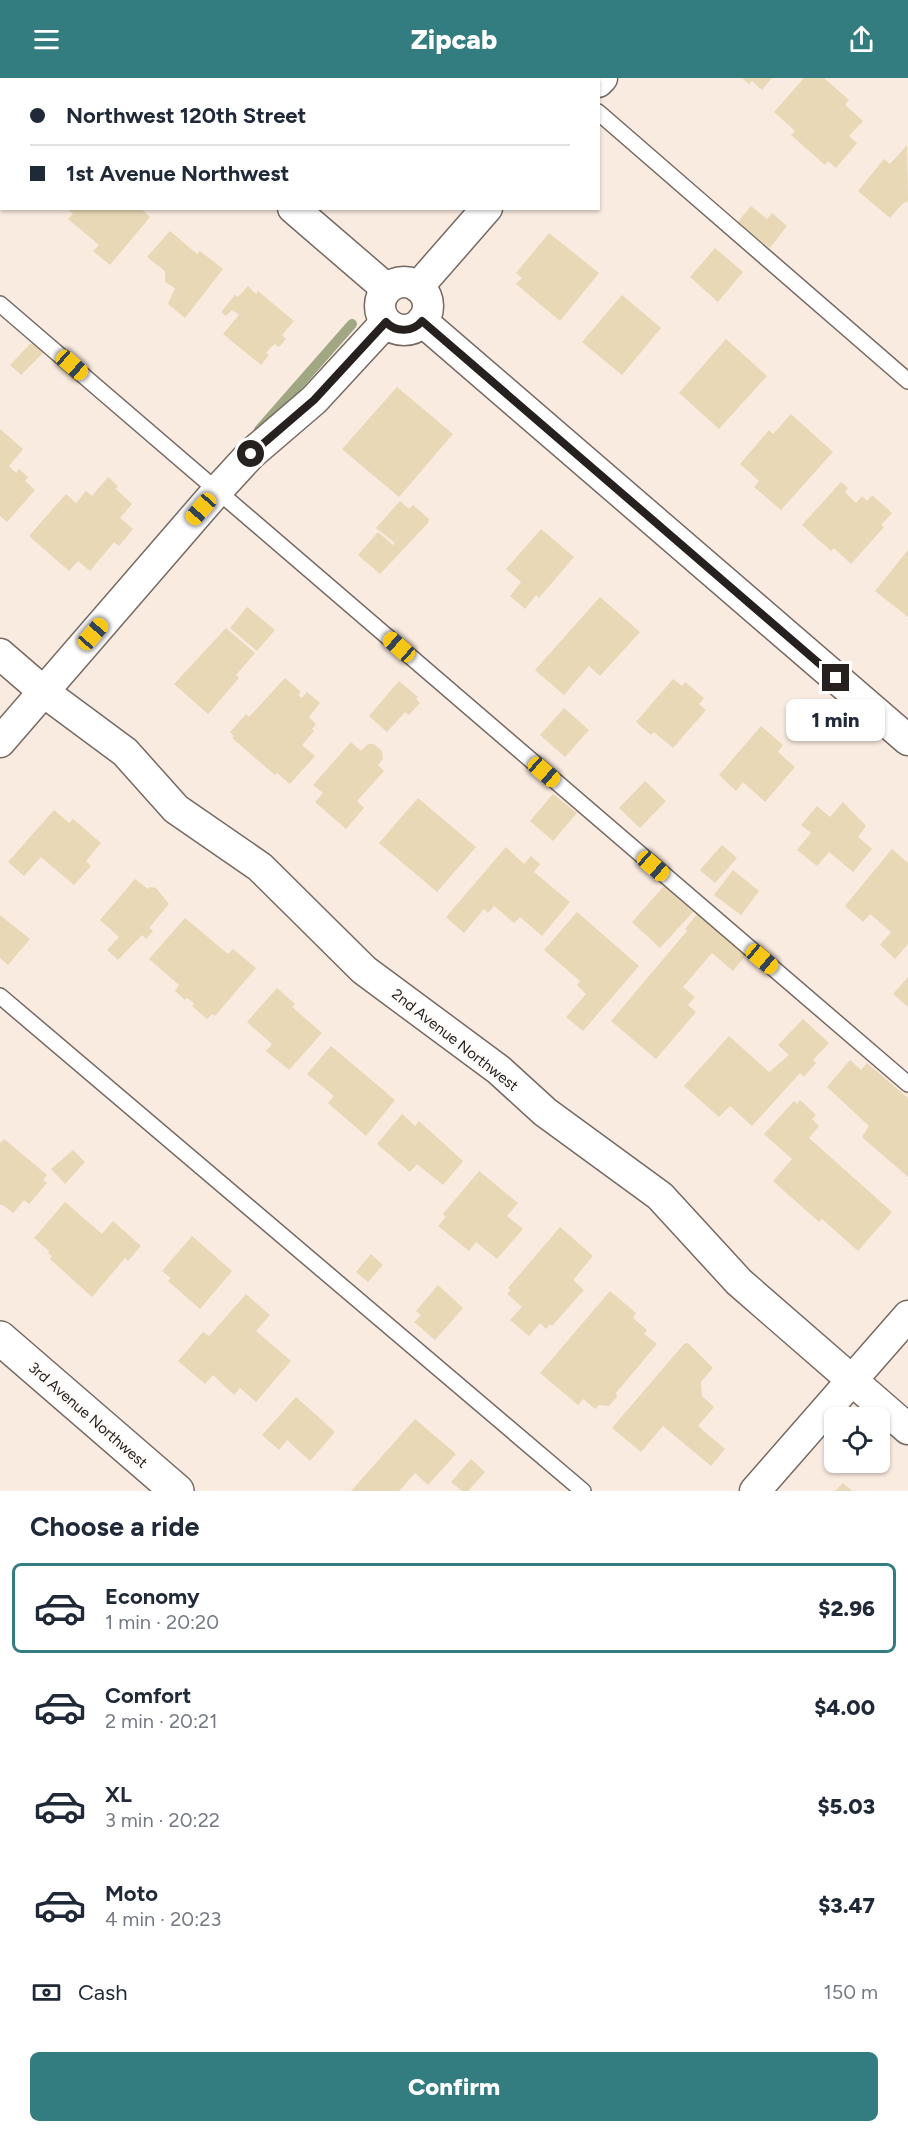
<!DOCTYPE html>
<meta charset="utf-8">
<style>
body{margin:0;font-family:Figtree,sans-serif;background:#f2f2f3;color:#1f2937;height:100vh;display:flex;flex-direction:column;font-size:22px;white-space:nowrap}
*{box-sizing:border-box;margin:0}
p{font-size:20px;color:#747a83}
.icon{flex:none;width:33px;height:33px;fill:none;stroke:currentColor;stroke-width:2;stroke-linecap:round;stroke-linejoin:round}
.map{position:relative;height:1413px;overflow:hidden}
.sheet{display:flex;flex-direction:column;background:#fff;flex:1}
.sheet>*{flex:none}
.top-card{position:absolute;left:0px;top:0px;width:600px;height:132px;box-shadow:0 2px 4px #0004;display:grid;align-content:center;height:132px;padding:0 30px;background:#fff}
.tools{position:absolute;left:824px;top:1329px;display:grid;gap:12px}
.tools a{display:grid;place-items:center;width:66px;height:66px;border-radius:9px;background:#fff;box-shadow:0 2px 4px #0004;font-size:30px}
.end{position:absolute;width:27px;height:27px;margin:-14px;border:8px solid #26211e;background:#fff;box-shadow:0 0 0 3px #fff}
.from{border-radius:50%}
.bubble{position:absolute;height:42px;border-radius:9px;background:#fff;box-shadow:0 2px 4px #0004;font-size:20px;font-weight:800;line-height:42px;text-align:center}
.car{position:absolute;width:18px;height:36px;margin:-18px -9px;border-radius:8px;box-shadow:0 0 4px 2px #0007;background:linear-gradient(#f5c518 24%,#345 0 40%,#f5c518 0 76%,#345 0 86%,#f5c518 0)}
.top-card b{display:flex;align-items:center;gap:21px;height:57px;font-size:22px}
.top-card b+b{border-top:2px solid #e0e1e3}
.top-card i{width:15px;height:15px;background:#1f2937}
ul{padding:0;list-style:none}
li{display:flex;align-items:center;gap:18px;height:90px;margin:0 12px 9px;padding:0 18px;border:3px solid transparent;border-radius:9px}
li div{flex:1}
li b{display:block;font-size:22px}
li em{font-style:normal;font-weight:800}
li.selected{border-color:#337c80}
li>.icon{width:54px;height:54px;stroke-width:1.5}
h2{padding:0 30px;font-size:27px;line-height:72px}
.pay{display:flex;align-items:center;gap:15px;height:66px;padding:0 30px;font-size:22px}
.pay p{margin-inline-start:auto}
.primary-button{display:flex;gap:12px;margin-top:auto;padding:12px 30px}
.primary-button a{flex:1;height:69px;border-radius:9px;background:#337c80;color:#fff;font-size:24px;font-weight:800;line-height:69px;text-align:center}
header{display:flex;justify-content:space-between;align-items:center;height:78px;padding:0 30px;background:#337c80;color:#fff;font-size:27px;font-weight:800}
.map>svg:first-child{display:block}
</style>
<header><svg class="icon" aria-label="menu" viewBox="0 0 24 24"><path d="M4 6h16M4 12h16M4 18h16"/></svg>Zipcab<svg class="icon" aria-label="share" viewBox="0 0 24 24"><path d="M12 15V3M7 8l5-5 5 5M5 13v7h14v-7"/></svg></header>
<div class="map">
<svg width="908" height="1413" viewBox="0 0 908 1413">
<rect width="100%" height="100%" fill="#faebe1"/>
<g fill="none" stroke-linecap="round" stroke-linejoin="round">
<polyline stroke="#a1a683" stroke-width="10" points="259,352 352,246"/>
</g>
<g fill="#e8d8b5">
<polygon points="742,0 772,0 762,12 752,3 749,6"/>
<polygon points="804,0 824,0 849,22 845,27 863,43 849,58 857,65 836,90 828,83 825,87 791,57 795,53 774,34"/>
<polygon points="907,67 908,123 902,126 890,140 858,113 884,81 890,86"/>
<polygon points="751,128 767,141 772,135 787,148 770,170 737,145"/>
<polygon points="67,130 140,130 150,139 110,187 93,173 99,167 68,141 73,136"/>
<polygon points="170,153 197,176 200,173 223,191 185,240 168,226 175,210 165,204 165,193 147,179"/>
<polygon points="549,155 599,195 560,243 516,206 522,200 516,195"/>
<polygon points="715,170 743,194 718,224 690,199"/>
<polygon points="248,208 256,216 258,213 294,243 282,257 286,261 279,269 275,266 271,269 266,275 269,277 261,287 223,256 239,237 232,232 226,238 221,234 235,217 238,219"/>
<polygon points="622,217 661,250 622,297 582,264"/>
<polygon points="726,261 767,298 719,351 679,315"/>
<polygon points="35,265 44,274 21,297 10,287 30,266"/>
<polygon points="397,309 453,356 399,419 342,371"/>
<polygon points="791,336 833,374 781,432 754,409 759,403 740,386 769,352 773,356"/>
<polygon points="0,351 23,371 9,388 16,395 19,391 28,399 25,403 35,412 7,444 0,438"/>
<polygon points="108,399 118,408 116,411 132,426 120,440 133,451 119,468 114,464 90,493 78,483 69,493 29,458 66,416 76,425 86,413 92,418"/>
<polygon points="841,404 848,410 845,414 856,425 862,418 867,423 872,417 892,435 881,447 884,449 851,486 834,470 831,473 802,447"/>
<polygon points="400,423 409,431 413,427 429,441 428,445 380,496 358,477 378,454 393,467 395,465 376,450"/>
<polygon points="541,451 574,479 539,520 536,517 525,531 510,518 521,504 506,491"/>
<polygon points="908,472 908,539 875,513"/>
<polygon points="600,519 640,554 600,598 589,588 564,617 535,592"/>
<polygon points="247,529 275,552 257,573 230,550"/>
<polygon points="226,550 255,575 236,597 239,600 208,636 174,606"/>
<polygon points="285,600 301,614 298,617 302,620 307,614 320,625 309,639 316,646 312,651 314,653 302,667 315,678 290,706 277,695 275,697 232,660 234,658 230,654 246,636 249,639"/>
<polygon points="673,601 682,608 685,604 704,620 699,626 706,632 673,670 654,654 651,657 636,644"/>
<polygon points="399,603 418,619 416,621 420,625 409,637 405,634 387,654 369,638"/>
<polygon points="564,630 589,652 565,679 540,657"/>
<polygon points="761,648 783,667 778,674 795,689 765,724 743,704 736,713 719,697"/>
<polygon points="351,664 361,673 368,666 374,666 382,673 383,681 378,687 384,693 357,723 364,730 346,751 315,724 323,715 313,707"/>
<polygon points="645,703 666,723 640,750 619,730"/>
<polygon points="553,716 577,735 553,763 530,743"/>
<polygon points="418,720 476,769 437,814 379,765"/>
<polygon points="843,724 866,748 858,759 872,771 853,794 829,774 817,788 797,772 811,755 801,747 817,728 830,739"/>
<polygon points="54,732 69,745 73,741 101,765 86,783 91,788 74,807 41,779 24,798 8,784"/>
<polygon points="722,767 737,780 715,805 700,792"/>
<polygon points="506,769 524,786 531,778 540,786 534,794 570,824 542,858 520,839 514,845 494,828 488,835 484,831 464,855 446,839"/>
<polygon points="892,771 908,785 908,866 895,881 880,867 891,854 870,836 863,844 845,828"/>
<polygon points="733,792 759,813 741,837 714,817"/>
<polygon points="135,801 148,811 150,809 156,810 169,826 149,850 153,853 146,861 142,857 118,882 107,872 119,859 100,842"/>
<polygon points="664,808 693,834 660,870 632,844"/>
<polygon points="577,834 639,888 583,953 566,939 586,916 577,907 580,903 544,872"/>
<polygon points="697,836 746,877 733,893 712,875 683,909 695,919 688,927 696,934 656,981 611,943 687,853 685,851"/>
<polygon points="0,837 30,861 8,887 0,880"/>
<polygon points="185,840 228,876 233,871 256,890 215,938 212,936 207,941 192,928 194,925 187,920 185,922 175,913 179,907 149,881"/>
<polygon points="908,899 908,929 893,916"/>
<polygon points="277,910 295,926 292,929 322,955 289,992 266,973 272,966 247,944"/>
<polygon points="803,941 829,965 813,982 816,985 804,999 800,995 752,1048 730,1028 719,1039 684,1008 729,958 769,994 789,977 778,967"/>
<polygon points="331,968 395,1022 366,1058 328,1025 334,1018 307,996"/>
<polygon points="850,982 861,992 867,985 908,1020 908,1099 862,1059 869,1048 827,1009"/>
<polygon points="800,1022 816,1037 812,1041 819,1048 809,1060 892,1134 858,1173 822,1141 819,1144 773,1103 792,1081 764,1056 794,1023 797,1026"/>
<polygon points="402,1036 415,1048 419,1043 463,1083 443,1107 417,1086 410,1094 377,1066"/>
<polygon points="4,1061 47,1097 43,1102 47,1105 29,1126 24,1122 13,1135 3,1127 0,1127 0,1065"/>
<polygon points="73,1072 85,1084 65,1106 51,1091"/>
<polygon points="479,1093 518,1125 507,1138 523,1151 497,1181 476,1164 469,1173 438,1148 446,1139 443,1136"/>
<polygon points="65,1124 102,1156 113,1143 141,1168 128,1183 125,1180 92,1219 50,1181 52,1178 48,1175 49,1173 34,1160"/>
<polygon points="560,1149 593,1178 573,1202 584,1212 552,1248 550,1246 546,1251 540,1245 529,1258 510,1242 522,1229 507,1216 511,1212 508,1210"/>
<polygon points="192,1158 232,1193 200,1231 168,1203 171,1200 162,1193"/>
<polygon points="371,1176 383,1187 368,1204 356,1194"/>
<polygon points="438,1207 463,1230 435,1262 414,1244 421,1237 416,1233"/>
<polygon points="610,1213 636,1235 633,1240 647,1252 644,1256 657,1266 616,1315 617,1319 609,1328 599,1327 595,1331 583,1321 578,1327 540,1295"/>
<polygon points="246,1216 270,1237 256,1253 291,1283 256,1324 240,1310 234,1317 213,1297 205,1306 178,1283 203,1254 209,1258"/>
<polygon points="688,1265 713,1290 701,1304 702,1318 714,1329 698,1348 725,1371 711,1388 663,1348 641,1374 612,1350 684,1266"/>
<polygon points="296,1319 335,1354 310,1383 287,1362 279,1372 262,1357"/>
<polygon points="415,1341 456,1376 428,1407 415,1395 399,1413 351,1413"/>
<polygon points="471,1381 485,1394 468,1413 462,1413 451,1404"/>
<polygon points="843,1405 852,1413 835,1413"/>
</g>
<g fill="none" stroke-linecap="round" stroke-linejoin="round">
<defs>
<g id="service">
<polyline points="598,34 908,303"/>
<polyline points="0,226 908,1006"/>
<polyline points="0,918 583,1413"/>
</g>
<g id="minor">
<polyline points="141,0 143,2"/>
<polyline points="598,4 602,0"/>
<polyline points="293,130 387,211"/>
<circle cx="404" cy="228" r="24"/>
<polyline points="418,209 487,130"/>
<polyline points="422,243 908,662"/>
<polyline points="0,576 44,614 125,674 176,731 260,789 364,892 499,992 545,1034 660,1118 739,1204 908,1351"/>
<polyline points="0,664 217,413 251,376 314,322 386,244"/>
<polyline points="755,1413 908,1238"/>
</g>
<polyline id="tertiary" points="0,1260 177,1413"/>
</defs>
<use href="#service" stroke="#766961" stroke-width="18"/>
<use href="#minor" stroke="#766961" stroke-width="33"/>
<use href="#tertiary" stroke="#766961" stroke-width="36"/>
<use href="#service" stroke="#fff" stroke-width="15"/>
<use href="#minor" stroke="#fff" stroke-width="30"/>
<use href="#tertiary" stroke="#fff" stroke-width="33"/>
</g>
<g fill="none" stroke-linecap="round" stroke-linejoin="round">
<path stroke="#26211e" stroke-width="8" d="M251,376L314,322L386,244C396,255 413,254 422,243L836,600"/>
</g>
<g text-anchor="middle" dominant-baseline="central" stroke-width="4.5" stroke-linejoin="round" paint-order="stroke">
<g font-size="15" fill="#26211e" stroke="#fefbf9">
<text transform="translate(455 962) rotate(38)">2nd Avenue Northwest</text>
<text transform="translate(88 1337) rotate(41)">3rd Avenue Northwest</text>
</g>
</g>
</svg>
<div class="tools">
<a><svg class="icon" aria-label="locate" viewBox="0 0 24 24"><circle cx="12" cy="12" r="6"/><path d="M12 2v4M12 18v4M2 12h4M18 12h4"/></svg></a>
</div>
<i class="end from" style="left:251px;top:376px"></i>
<i class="end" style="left:836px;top:600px"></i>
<div class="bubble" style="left:786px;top:621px;width:99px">1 min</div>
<i class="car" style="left:72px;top:287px;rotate:131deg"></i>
<i class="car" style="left:201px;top:431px;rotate:221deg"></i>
<i class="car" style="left:93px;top:556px;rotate:41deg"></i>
<i class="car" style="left:399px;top:569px;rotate:311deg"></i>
<i class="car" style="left:544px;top:694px;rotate:131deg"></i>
<i class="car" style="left:653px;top:788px;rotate:131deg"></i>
<i class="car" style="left:762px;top:881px;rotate:130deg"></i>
<div class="top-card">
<b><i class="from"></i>Northwest 120th Street</b>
<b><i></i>1st Avenue Northwest</b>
</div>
</div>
<section class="sheet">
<h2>Choose a ride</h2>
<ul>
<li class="selected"><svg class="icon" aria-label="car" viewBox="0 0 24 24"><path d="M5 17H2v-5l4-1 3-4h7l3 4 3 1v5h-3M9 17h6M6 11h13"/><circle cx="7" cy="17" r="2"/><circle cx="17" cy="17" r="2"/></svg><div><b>Economy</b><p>1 min · 20:20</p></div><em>$2.96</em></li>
<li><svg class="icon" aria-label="car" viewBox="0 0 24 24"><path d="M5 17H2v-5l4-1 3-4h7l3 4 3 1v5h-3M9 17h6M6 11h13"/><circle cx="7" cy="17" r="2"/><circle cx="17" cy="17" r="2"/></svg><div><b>Comfort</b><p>2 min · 20:21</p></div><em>$4.00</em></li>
<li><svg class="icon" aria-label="car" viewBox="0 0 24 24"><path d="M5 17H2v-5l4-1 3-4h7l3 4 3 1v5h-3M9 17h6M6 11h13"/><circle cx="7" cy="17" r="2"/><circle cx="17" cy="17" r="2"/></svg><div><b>XL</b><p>3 min · 20:22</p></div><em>$5.03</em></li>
<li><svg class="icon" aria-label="car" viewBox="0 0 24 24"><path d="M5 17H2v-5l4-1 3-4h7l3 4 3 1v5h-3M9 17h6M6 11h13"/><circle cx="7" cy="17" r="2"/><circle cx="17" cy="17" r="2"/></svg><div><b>Moto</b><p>4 min · 20:23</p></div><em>$3.47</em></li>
</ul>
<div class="pay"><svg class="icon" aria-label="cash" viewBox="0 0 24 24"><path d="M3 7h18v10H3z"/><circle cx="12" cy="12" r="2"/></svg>Cash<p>150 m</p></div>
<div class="primary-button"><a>Confirm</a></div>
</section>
